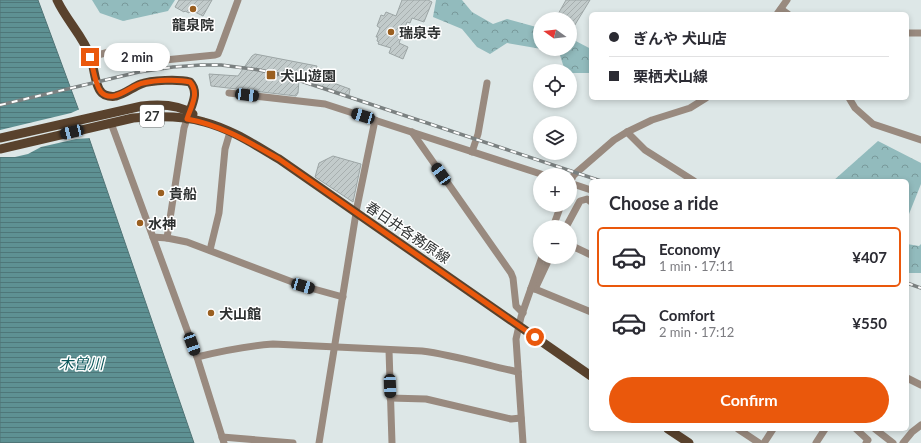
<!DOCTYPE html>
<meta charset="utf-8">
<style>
body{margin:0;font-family:Lato,"Noto Sans JP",sans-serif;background:#f7f7f7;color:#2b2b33;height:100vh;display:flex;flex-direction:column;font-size:15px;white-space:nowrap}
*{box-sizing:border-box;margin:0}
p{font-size:13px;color:#7c7c81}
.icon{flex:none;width:22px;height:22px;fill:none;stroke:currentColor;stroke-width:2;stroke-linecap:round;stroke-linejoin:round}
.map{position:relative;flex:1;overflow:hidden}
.sheet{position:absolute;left:589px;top:179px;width:320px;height:252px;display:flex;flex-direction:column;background:#fff;border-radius:6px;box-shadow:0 2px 6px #0003}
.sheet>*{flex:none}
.top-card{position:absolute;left:589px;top:12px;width:320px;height:88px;border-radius:6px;box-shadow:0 2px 6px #0003;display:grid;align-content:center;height:88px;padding:0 20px;background:#fff}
.needle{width:26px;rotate:285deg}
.controls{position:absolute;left:533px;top:12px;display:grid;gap:8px}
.controls a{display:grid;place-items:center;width:44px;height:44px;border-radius:50%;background:#fff;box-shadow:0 2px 6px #0003;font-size:20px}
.end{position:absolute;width:18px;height:18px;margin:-9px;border:5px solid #ea580c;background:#fff;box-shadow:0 0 0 2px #fff}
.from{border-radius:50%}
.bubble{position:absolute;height:28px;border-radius:14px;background:#fff;box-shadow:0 2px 6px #0003;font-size:13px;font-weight:700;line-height:28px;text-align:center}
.car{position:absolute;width:12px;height:24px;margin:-12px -6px;border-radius:5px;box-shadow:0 0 3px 1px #0007;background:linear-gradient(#222 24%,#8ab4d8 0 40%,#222 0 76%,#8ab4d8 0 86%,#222 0)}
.top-card b{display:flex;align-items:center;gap:14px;height:38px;font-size:15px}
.top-card b+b{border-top:1px solid #e1e1e2}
.top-card i{width:10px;height:10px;background:#2b2b33}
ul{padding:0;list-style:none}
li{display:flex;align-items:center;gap:12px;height:60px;margin:0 8px 6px;padding:0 12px;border:2px solid transparent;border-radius:6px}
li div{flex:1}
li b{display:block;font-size:15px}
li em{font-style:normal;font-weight:700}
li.selected{border-color:#ea580c}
li>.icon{width:36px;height:36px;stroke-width:1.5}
h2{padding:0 20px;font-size:18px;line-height:48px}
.cta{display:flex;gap:8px;margin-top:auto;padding:8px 20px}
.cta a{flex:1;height:46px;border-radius:24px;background:#ea580c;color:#fff;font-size:16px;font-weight:700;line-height:46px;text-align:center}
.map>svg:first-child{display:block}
</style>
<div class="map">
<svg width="921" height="443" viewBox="0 0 921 443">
<defs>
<pattern id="forest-crowns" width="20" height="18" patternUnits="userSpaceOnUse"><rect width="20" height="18" fill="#92bbbd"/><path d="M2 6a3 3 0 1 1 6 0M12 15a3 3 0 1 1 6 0" fill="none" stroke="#78999a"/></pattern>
<pattern id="water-rules" width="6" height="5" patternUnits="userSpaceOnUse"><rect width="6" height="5" fill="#5e9193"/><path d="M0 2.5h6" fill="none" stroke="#4e7779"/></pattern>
<pattern id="building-hatch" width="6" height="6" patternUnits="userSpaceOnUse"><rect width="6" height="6" fill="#c2cbcb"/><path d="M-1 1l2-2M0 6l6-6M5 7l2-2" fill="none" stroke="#a7afaf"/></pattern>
</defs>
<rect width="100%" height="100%" fill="#dde7e7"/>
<g fill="url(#forest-crowns)">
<polygon points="92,0 175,0 168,11 123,21 100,13"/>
<polygon points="436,0 462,0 472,12 493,24 507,19 540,28 540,49 570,49 570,38 591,49 591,73 570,73 570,71 565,71 559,52 507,43 490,54 477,47 462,29 433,17"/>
<polygon points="878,141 921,163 921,184 907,219 907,181 833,181"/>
<polygon points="907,244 919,246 921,244 921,273 907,273"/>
</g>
<polygon fill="url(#water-rules)" stroke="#507476" points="0,0 38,0 89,138 194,443 0,443"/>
<polygon fill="#dde7e7" points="80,109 91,138 76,139 41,147 28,154 15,157 0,157 0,130 71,113"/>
<g fill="url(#building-hatch)" stroke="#9ca5a5">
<polygon points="179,0 212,0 203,16 191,10 189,13 185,11 184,12 175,7"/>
<polygon points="402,0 428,0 432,2 424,22 412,18 410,23 407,22 399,43 408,47 403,59 389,53 391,48 378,44 379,42 377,41 378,37 376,37 380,28 377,26 381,15 384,16 386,12 396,16"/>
<polygon points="566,0 590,0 570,33 570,19 561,19 557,16"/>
<polygon points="255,54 317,66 314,76 350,89 349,95 299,79 298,93 296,96 211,86 209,74 238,76 252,56"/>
<polygon points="333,156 361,164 353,202 315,177 319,163"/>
</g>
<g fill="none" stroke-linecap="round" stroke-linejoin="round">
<g stroke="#998a7f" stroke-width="7">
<polyline points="781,9 788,14"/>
<polyline points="777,14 787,0"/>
<polyline points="907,33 921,33"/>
<polyline points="90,57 109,52 136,62 145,62 215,55 218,54 220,49 238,0"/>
<polyline points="229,93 325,104 544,175"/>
<polyline points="849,98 855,108 873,124 921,140"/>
<polyline points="111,123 197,357 224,443"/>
<polyline points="412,132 511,273 513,278 516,306 523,313"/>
<polyline points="627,132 645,150 694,181"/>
<polyline points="472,152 478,134 487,83"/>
<polyline points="570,183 573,176 576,173 614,140 627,132 652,120 690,108 706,98"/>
<polyline points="570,183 591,190"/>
<polyline points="553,227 561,205"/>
<polyline points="566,227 580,201 587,199 591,202"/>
<polyline points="153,237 167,238 187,242 303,286 343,297"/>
<polyline points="167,238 184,128 187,119"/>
<polyline points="570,245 591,255"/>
<polyline points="210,250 219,213 225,149 230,132"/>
<polyline points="531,288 535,289 550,257"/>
<polyline points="535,289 591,312"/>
<polyline points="389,350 392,443"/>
<path d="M197,357C222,351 247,346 273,344L422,351C454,355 486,365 518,372"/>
<polyline points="907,378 921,385"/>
<polyline points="390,398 426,399 511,419 521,418"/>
<polyline points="738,429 759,443"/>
<polyline points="856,429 868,440 866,443"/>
<polyline points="875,429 893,443"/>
<polyline points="222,437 293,443"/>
<polyline points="319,443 357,207 375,120"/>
<polyline points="523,443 516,339 521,317 542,257"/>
<polyline points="764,443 773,429"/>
<polyline points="816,443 825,429"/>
<polyline points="903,443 912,432 921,425"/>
</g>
<g stroke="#59422d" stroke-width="9">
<path d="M57,0C66,20 84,37 91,58C94,67 95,87 102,93C105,96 112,97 116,96C125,94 133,87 141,84C151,80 179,79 190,82C200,93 191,106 187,119"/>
<path d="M0,138L142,106C159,104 178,104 193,114"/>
<path d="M0,149L133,118C156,116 181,115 204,122C231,129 255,145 279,159L591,376"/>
<polyline points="668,429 689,443"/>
</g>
<defs>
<g id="rail">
<polyline points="0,105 139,72 173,67 201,65 221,65 259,70 283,75 601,181"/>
<polyline points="907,283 921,288"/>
</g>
</defs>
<use href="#rail" stroke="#7b8181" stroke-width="3.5"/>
<use href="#rail" stroke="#fff" stroke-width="2" stroke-dasharray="6" stroke-linecap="butt"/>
</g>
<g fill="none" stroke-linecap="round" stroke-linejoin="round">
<path stroke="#ea580c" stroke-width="5" d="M90,57C93,66 95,85 101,92C113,105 131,85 143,83C156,80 178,79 190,82C200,93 191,106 187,119C221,125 249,142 279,159L535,337"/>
</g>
<g fill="#9a5f20" stroke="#fff" stroke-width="1.5">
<circle cx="193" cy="9" r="4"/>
<circle cx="391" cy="32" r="4"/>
<rect x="266" y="70" width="10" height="10" rx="2"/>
<circle cx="161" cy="193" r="4"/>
<circle cx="140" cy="223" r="4"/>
<circle cx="211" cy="313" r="4"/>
</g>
<g text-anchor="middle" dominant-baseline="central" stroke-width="3" stroke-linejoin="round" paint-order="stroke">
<rect fill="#fff" stroke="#6d6f6f" stroke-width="1" x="140" y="105" width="24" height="22" rx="3"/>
<g font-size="13" font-weight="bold" fill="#2e3131">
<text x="152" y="116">27</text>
</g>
<g font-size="14" font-weight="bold" fill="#2e3131" stroke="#fff" text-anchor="start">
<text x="193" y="24" text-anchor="middle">龍泉院</text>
<text x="399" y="32">瑞泉寺</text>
<text x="280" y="75">犬山遊園</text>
<text x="169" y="193">貴船</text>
<text x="148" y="223">水神</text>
<text x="219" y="313">犬山館</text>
</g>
<g font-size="14" fill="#2e3131" stroke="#fff">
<text transform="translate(408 232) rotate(34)">春日井各務原線</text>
</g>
<g font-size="15" font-style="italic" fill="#0c585b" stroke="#fff">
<text x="81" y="363">木曽川</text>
</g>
</g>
</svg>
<div class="controls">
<a><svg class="needle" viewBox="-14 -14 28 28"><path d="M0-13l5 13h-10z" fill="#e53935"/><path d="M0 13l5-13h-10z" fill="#7c7c81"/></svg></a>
<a><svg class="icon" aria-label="locate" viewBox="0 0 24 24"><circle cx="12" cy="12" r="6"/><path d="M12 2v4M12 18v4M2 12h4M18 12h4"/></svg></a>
<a><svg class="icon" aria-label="layers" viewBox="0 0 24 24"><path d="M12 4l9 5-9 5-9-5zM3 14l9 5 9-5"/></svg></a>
<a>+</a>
<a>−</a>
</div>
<i class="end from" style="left:535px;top:337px"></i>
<i class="end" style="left:90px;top:57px"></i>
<div class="bubble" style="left:104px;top:43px;width:66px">2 min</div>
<i class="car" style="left:247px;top:95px;rotate:97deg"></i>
<i class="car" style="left:363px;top:116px;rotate:287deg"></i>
<i class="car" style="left:72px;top:132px;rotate:257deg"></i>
<i class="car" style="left:441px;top:174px;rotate:325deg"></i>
<i class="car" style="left:303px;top:286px;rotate:106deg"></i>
<i class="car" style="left:192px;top:344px;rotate:160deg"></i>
<i class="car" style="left:390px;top:386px;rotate:178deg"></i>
<div class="top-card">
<b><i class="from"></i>ぎんや 犬山店</b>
<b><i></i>栗栖犬山線</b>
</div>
<section class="sheet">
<h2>Choose a ride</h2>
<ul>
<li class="selected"><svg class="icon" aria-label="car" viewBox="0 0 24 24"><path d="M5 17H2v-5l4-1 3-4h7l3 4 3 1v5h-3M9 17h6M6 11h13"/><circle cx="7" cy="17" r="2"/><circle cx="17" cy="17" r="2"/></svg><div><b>Economy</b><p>1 min · 17:11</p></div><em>¥407</em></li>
<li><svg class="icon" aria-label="car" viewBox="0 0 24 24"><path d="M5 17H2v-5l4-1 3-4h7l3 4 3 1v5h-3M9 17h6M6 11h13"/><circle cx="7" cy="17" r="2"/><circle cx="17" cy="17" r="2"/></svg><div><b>Comfort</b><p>2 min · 17:12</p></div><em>¥550</em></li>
</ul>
<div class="cta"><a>Confirm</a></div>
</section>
</div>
